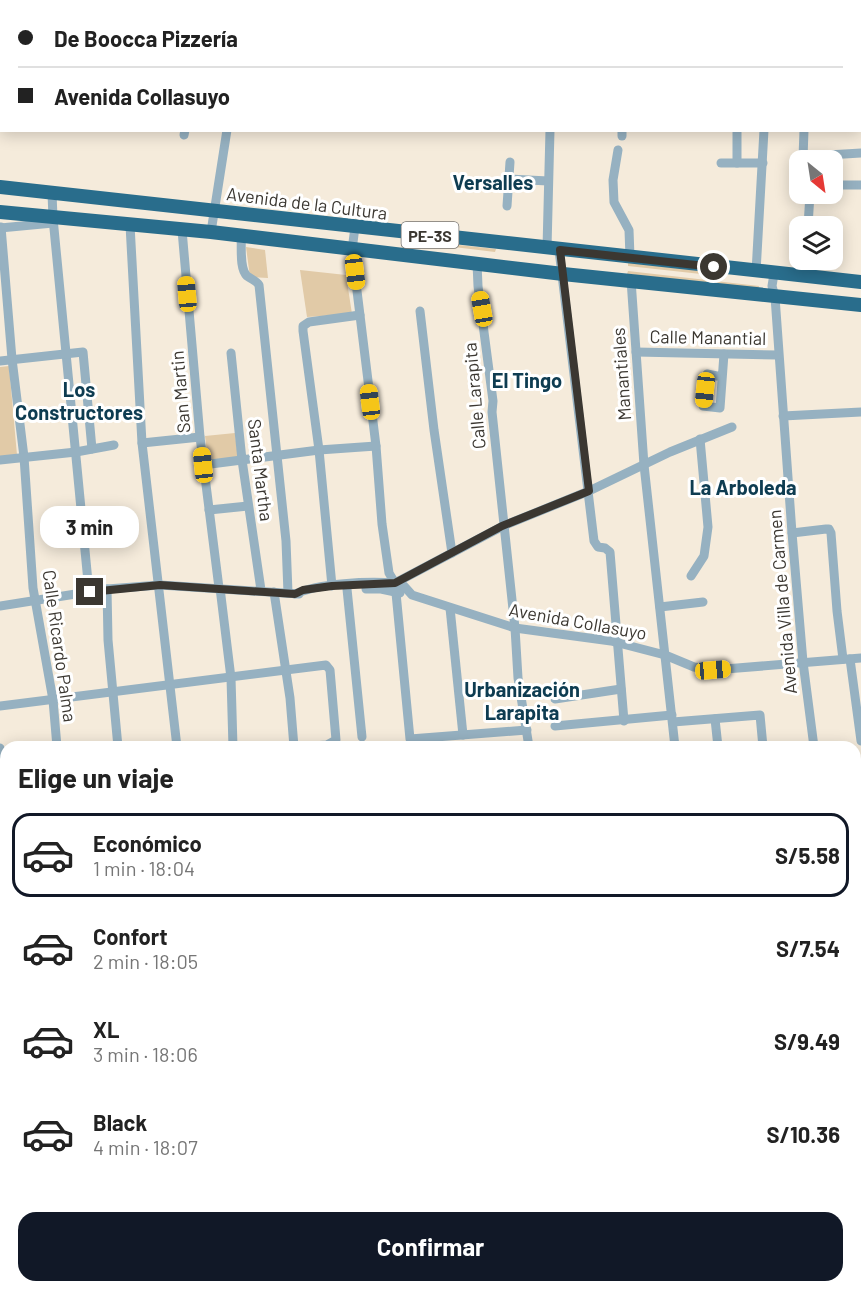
<!DOCTYPE html>
<html lang="es">
<meta charset="utf-8">
<style>
body{margin:0;font-family:Barlow,sans-serif;background:#f6f6f6;color:#222;height:100vh;display:flex;flex-direction:column;font-size:22px;white-space:nowrap}
*{box-sizing:border-box;margin:0}
p{font-size:20px;color:#767676}
.icon{flex:none;width:33px;height:33px;fill:none;stroke:currentColor;stroke-width:2;stroke-linecap:round;stroke-linejoin:round}
.map{position:relative;flex:1;overflow:hidden}
.drawer{position:absolute;left:0px;top:741px;width:861px;height:552px;display:flex;flex-direction:column;background:#fff;border-radius:18px 18px 0 0;box-shadow:0 3px 15px #0003}
.drawer>*{flex:none}
.top-card{position:absolute;left:0px;top:0px;width:861px;height:132px;box-shadow:0 3px 15px #0003;display:grid;align-content:center;height:132px;padding:0 18px;background:#fff}
.needle{width:39px;rotate:150deg}
.tools{position:absolute;left:789px;top:150px;display:grid;gap:12px}
.tools a{display:grid;place-items:center;width:54px;height:54px;border-radius:12px;background:#fff;box-shadow:0 3px 15px #0003;font-size:30px}
.end{position:absolute;width:27px;height:27px;margin:-14px;border:8px solid #3b3731;background:#fff;box-shadow:0 0 0 3px #fff}
.from{border-radius:50%}
.bubble{position:absolute;height:42px;border-radius:18px;background:#fff;box-shadow:0 3px 15px #0003;font-size:20px;font-weight:700;line-height:42px;text-align:center}
.car{position:absolute;width:18px;height:36px;margin:-18px -9px;border-radius:8px;box-shadow:0 0 4px 2px #0007;background:linear-gradient(#f5c518 24%,#345 0 40%,#f5c518 0 76%,#345 0 86%,#f5c518 0)}
.top-card b{display:flex;align-items:center;gap:21px;height:57px;font-size:22px}
.top-card b+b{border-top:2px solid #e0e0e0}
.top-card i{width:15px;height:15px;background:#222}
ul{padding:0;list-style:none}
li{display:flex;align-items:center;gap:18px;height:84px;margin:0 12px 9px;padding:0 6px;border:3px solid transparent;border-radius:18px}
li div{flex:1}
li b{display:block;font-size:22px}
li em{font-style:normal;font-weight:700}
li.current{border-color:#111827}
li>.icon{width:54px;height:54px;stroke-width:1.5}
h2{padding:0 18px;font-size:27px;line-height:72px}
.primary-button{display:flex;gap:12px;margin-top:auto;padding:12px 18px}
.primary-button a{flex:1;height:69px;border-radius:18px;background:#111827;color:#fff;font-size:24px;font-weight:700;line-height:69px;text-align:center}
.map>svg:first-child{display:block}
</style>
<div class="map">
<svg width="861" height="1293" viewBox="0 0 861 1293">
<rect width="100%" height="100%" fill="#f5ebdb"/>
<g fill="#e1caa7">
<polygon points="421,241 496,249 495,252 421,243"/>
<polygon points="246,247 265,250 268,278 250,277"/>
<polygon points="628,262 711,271 710,275 628,266"/>
<polygon points="300,270 346,275 352,314 307,317"/>
<polygon points="628,271 759,286 758,290 627,274"/>
<polygon points="9,366 17,455 0,457 0,367"/>
<polygon points="235,433 238,458 208,461 205,436"/>
</g>
<g fill="none" stroke-linecap="round" stroke-linejoin="round">
<g stroke="#96b1c1" stroke-width="9">
<polyline points="240,0 241,2"/>
<polyline points="790,0 791,2"/>
<polyline points="765,2 772,0"/>
<polyline points="860,26 861,25"/>
<polyline points="0,93 2,93"/>
<polyline points="860,120 861,120"/>
<polyline points="0,121 2,117"/>
<polyline points="184,135 185,130"/>
<polyline points="622,136 622,130"/>
<polyline points="618,150 613,180 614,202 629,230 630,257"/>
<polyline points="828,155 861,153"/>
<polyline points="803,158 804,130"/>
<polyline points="721,163 763,163"/>
<polyline points="737,163 737,130"/>
<polyline points="509,179 548,181"/>
<polyline points="832,185 861,185"/>
<polyline points="52,193 53,218 89,592"/>
<polyline points="507,206 510,162"/>
<polyline points="130,225 142,443 177,747"/>
<polyline points="808,226 810,194"/>
<polyline points="1,227 12,359 24,457 33,588 53,700 57,747"/>
<polyline points="355,227 352,250 376,446 382,524 389,573 395,583 396,593 410,739 527,730"/>
<polyline points="0,228 53,223"/>
<polyline points="182,230 200,437 219,588"/>
<polyline points="211,232 227,130"/>
<path d="M241,236C242,247 239,269 247,276C252,280 256,280 259,285L286,541L288,593"/>
<polyline points="547,248 550,130"/>
<polyline points="559,250 594,541 598,547 605,548 610,552 624,721"/>
<polyline points="477,263 478,286 493,401 492,412 515,628 518,678 529,747"/>
<polyline points="756,272 764,130"/>
<polyline points="774,274 772,286 775,297 792,533 803,662 814,747"/>
<polyline points="805,277 806,260"/>
<polyline points="631,280 644,465 675,747"/>
<polyline points="420,311 434,430 452,553"/>
<polyline points="636,352 778,355"/>
<polyline points="231,353 242,460 261,590"/>
<polyline points="0,361 83,352 92,449"/>
<polyline points="722,377 707,374 703,406 720,408 724,354"/>
<polyline points="783,416 861,412"/>
<polyline points="142,443 200,437"/>
<polyline points="0,460 76,452 114,445"/>
<polyline points="203,465 319,450 376,446"/>
<polyline points="209,510 248,506"/>
<polyline points="792,533 826,529 829,529 831,533 837,611 843,659"/>
<polyline points="691,576 704,556 708,527 700,439"/>
<polyline points="395,583 503,526 589,491 670,452 732,427"/>
<polyline points="332,586 319,450 303,331 303,326 309,322 360,315"/>
<polyline points="220,588 231,678 233,747"/>
<polyline points="107,589 108,640 118,747"/>
<polyline points="347,589 362,737"/>
<polyline points="366,589 381,589 400,593"/>
<polyline points="274,592 290,698 294,747"/>
<path d="M295,594C320,583 367,581 395,583L404,586L412,595L515,628L611,641L665,655L694,667L713,670L861,658"/>
<polyline points="0,606 107,589 160,585 299,594"/>
<polyline points="660,607 703,602"/>
<polyline points="450,608 463,735"/>
<polyline points="850,659 861,741"/>
<polyline points="555,699 621,689"/>
<polyline points="0,706 326,665 330,670 336,740 327,745 297,747"/>
<polyline points="715,719 718,747"/>
<polyline points="673,722 760,715 763,747"/>
<polyline points="555,726 672,715"/>
<polyline points="748,747 763,746"/>
<polyline points="0,748 6,792"/>
<polyline points="0,853 6,851"/>
<polyline points="0,895 6,898"/>
<polyline points="858,941 858,875"/>
<polyline points="855,979 861,978"/>
<polyline points="855,997 861,996"/>
<polyline points="855,1128 861,1127"/>
<polyline points="855,1217 861,1217"/>
<polyline points="311,1287 311,1293"/>
<polyline points="585,1287 586,1293"/>
<polyline points="637,1287 643,1287"/>
<polyline points="654,1287 656,1293"/>
<polyline points="696,1287 696,1293"/>
<polyline points="736,1287 737,1293"/>
<polyline points="772,1287 773,1293"/>
<polyline points="823,1287 823,1293"/>
<polyline points="603,1293 617,1291 619,1293"/>
</g>
<g stroke="#4a7f9a" stroke-width="10">
<polyline points="0,44 2,44"/>
<polyline points="860,76 861,76"/>
<polyline points="860,84 861,84"/>
</g>
<g stroke="#296d8c" stroke-width="14">
<polyline points="33,0 54,2"/>
<polyline points="187,0 213,2"/>
<polyline points="309,0 332,2"/>
<polyline points="668,2 681,0"/>
<polyline points="722,2 732,0"/>
<polyline points="0,187 861,282"/>
<polyline points="0,212 211,232 563,274 861,305"/>
</g>
</g>
<g fill="none" stroke-linecap="round" stroke-linejoin="round">
<polyline stroke="#3b3731" stroke-width="8" points="90,592 160,585 295,594 303,590 332,586 395,583 502,526 589,491 560,250 714,267"/>
</g>
<g text-anchor="middle" dominant-baseline="central" stroke-width="6" stroke-linejoin="round" paint-order="stroke">
<rect fill="#fff" stroke="#76736f" stroke-width="1.5" x="401.5" y="222" width="57" height="26" rx="4.5"/>
<g font-size="16" font-weight="bold" fill="#3b3731">
<text x="430" y="235">PE-3S</text>
</g>
<g font-size="18" fill="#3b3731" stroke="#fff">
<text transform="translate(307 203) rotate(7)">Avenida de la Cultura</text>
<text transform="translate(708 337) rotate(1)">Calle Manantial</text>
<text transform="translate(621 374) rotate(-94)">Manantiales</text>
<text transform="translate(180 392) rotate(-95)">San Martin</text>
<text transform="translate(474 396) rotate(-95)">Calle Larapita</text>
<text transform="translate(261 470) rotate(83)">Santa Martha</text>
<text transform="translate(782 602) rotate(-95)">Avenida Villa de Carmen</text>
<text transform="translate(578 621) rotate(10)">Avenida Collasuyo</text>
<text transform="translate(60 646) rotate(82)">Calle Ricardo Palma</text>
</g>
<g font-size="20" font-weight="bold" fill="#0e3c51" stroke="#fff">
<text x="493" y="182">Versalles</text>
<text x="527" y="380">El Tingo</text>
<text x="79" y="389">Los<tspan x="79" dy="23">Constructores</tspan></text>
<text x="743" y="487">La Arboleda</text>
<text x="522" y="689">Urbanización<tspan x="522" dy="23">Larapita</tspan></text>
</g>
</g>
</svg>
<div class="tools">
<a><svg class="needle" viewBox="-14 -14 28 28"><path d="M0-13l5 13h-10z" fill="#e53935"/><path d="M0 13l5-13h-10z" fill="#767676"/></svg></a>
<a><svg class="icon" aria-label="layers" viewBox="0 0 24 24"><path d="M12 4l9 5-9 5-9-5zM3 14l9 5 9-5"/></svg></a>
</div>
<i class="end from" style="left:714px;top:267px"></i>
<i class="end" style="left:90px;top:592px"></i>
<div class="bubble" style="left:40px;top:506px;width:99px">3 min</div>
<i class="car" style="left:355px;top:272px;rotate:173deg"></i>
<i class="car" style="left:187px;top:294px;rotate:355deg"></i>
<i class="car" style="left:482px;top:309px;rotate:350deg"></i>
<i class="car" style="left:705px;top:390px;rotate:186deg"></i>
<i class="car" style="left:370px;top:402px;rotate:353deg"></i>
<i class="car" style="left:203px;top:465px;rotate:354deg"></i>
<i class="car" style="left:713px;top:670px;rotate:85deg"></i>
<div class="top-card">
<b><i class="from"></i>De Boocca Pizzería</b>
<b><i></i>Avenida Collasuyo</b>
</div>
<section class="drawer">
<h2>Elige un viaje</h2>
<ul>
<li class="current"><svg class="icon" aria-label="car" viewBox="0 0 24 24"><path d="M5 17H2v-5l4-1 3-4h7l3 4 3 1v5h-3M9 17h6M6 11h13"/><circle cx="7" cy="17" r="2"/><circle cx="17" cy="17" r="2"/></svg><div><b>Económico</b><p>1 min · 18:04</p></div><em>S/5.58</em></li>
<li><svg class="icon" aria-label="car" viewBox="0 0 24 24"><path d="M5 17H2v-5l4-1 3-4h7l3 4 3 1v5h-3M9 17h6M6 11h13"/><circle cx="7" cy="17" r="2"/><circle cx="17" cy="17" r="2"/></svg><div><b>Confort</b><p>2 min · 18:05</p></div><em>S/7.54</em></li>
<li><svg class="icon" aria-label="car" viewBox="0 0 24 24"><path d="M5 17H2v-5l4-1 3-4h7l3 4 3 1v5h-3M9 17h6M6 11h13"/><circle cx="7" cy="17" r="2"/><circle cx="17" cy="17" r="2"/></svg><div><b>XL</b><p>3 min · 18:06</p></div><em>S/9.49</em></li>
<li><svg class="icon" aria-label="car" viewBox="0 0 24 24"><path d="M5 17H2v-5l4-1 3-4h7l3 4 3 1v5h-3M9 17h6M6 11h13"/><circle cx="7" cy="17" r="2"/><circle cx="17" cy="17" r="2"/></svg><div><b>Black</b><p>4 min · 18:07</p></div><em>S/10.36</em></li>
</ul>
<div class="primary-button"><a>Confirmar</a></div>
</section>
</div>
